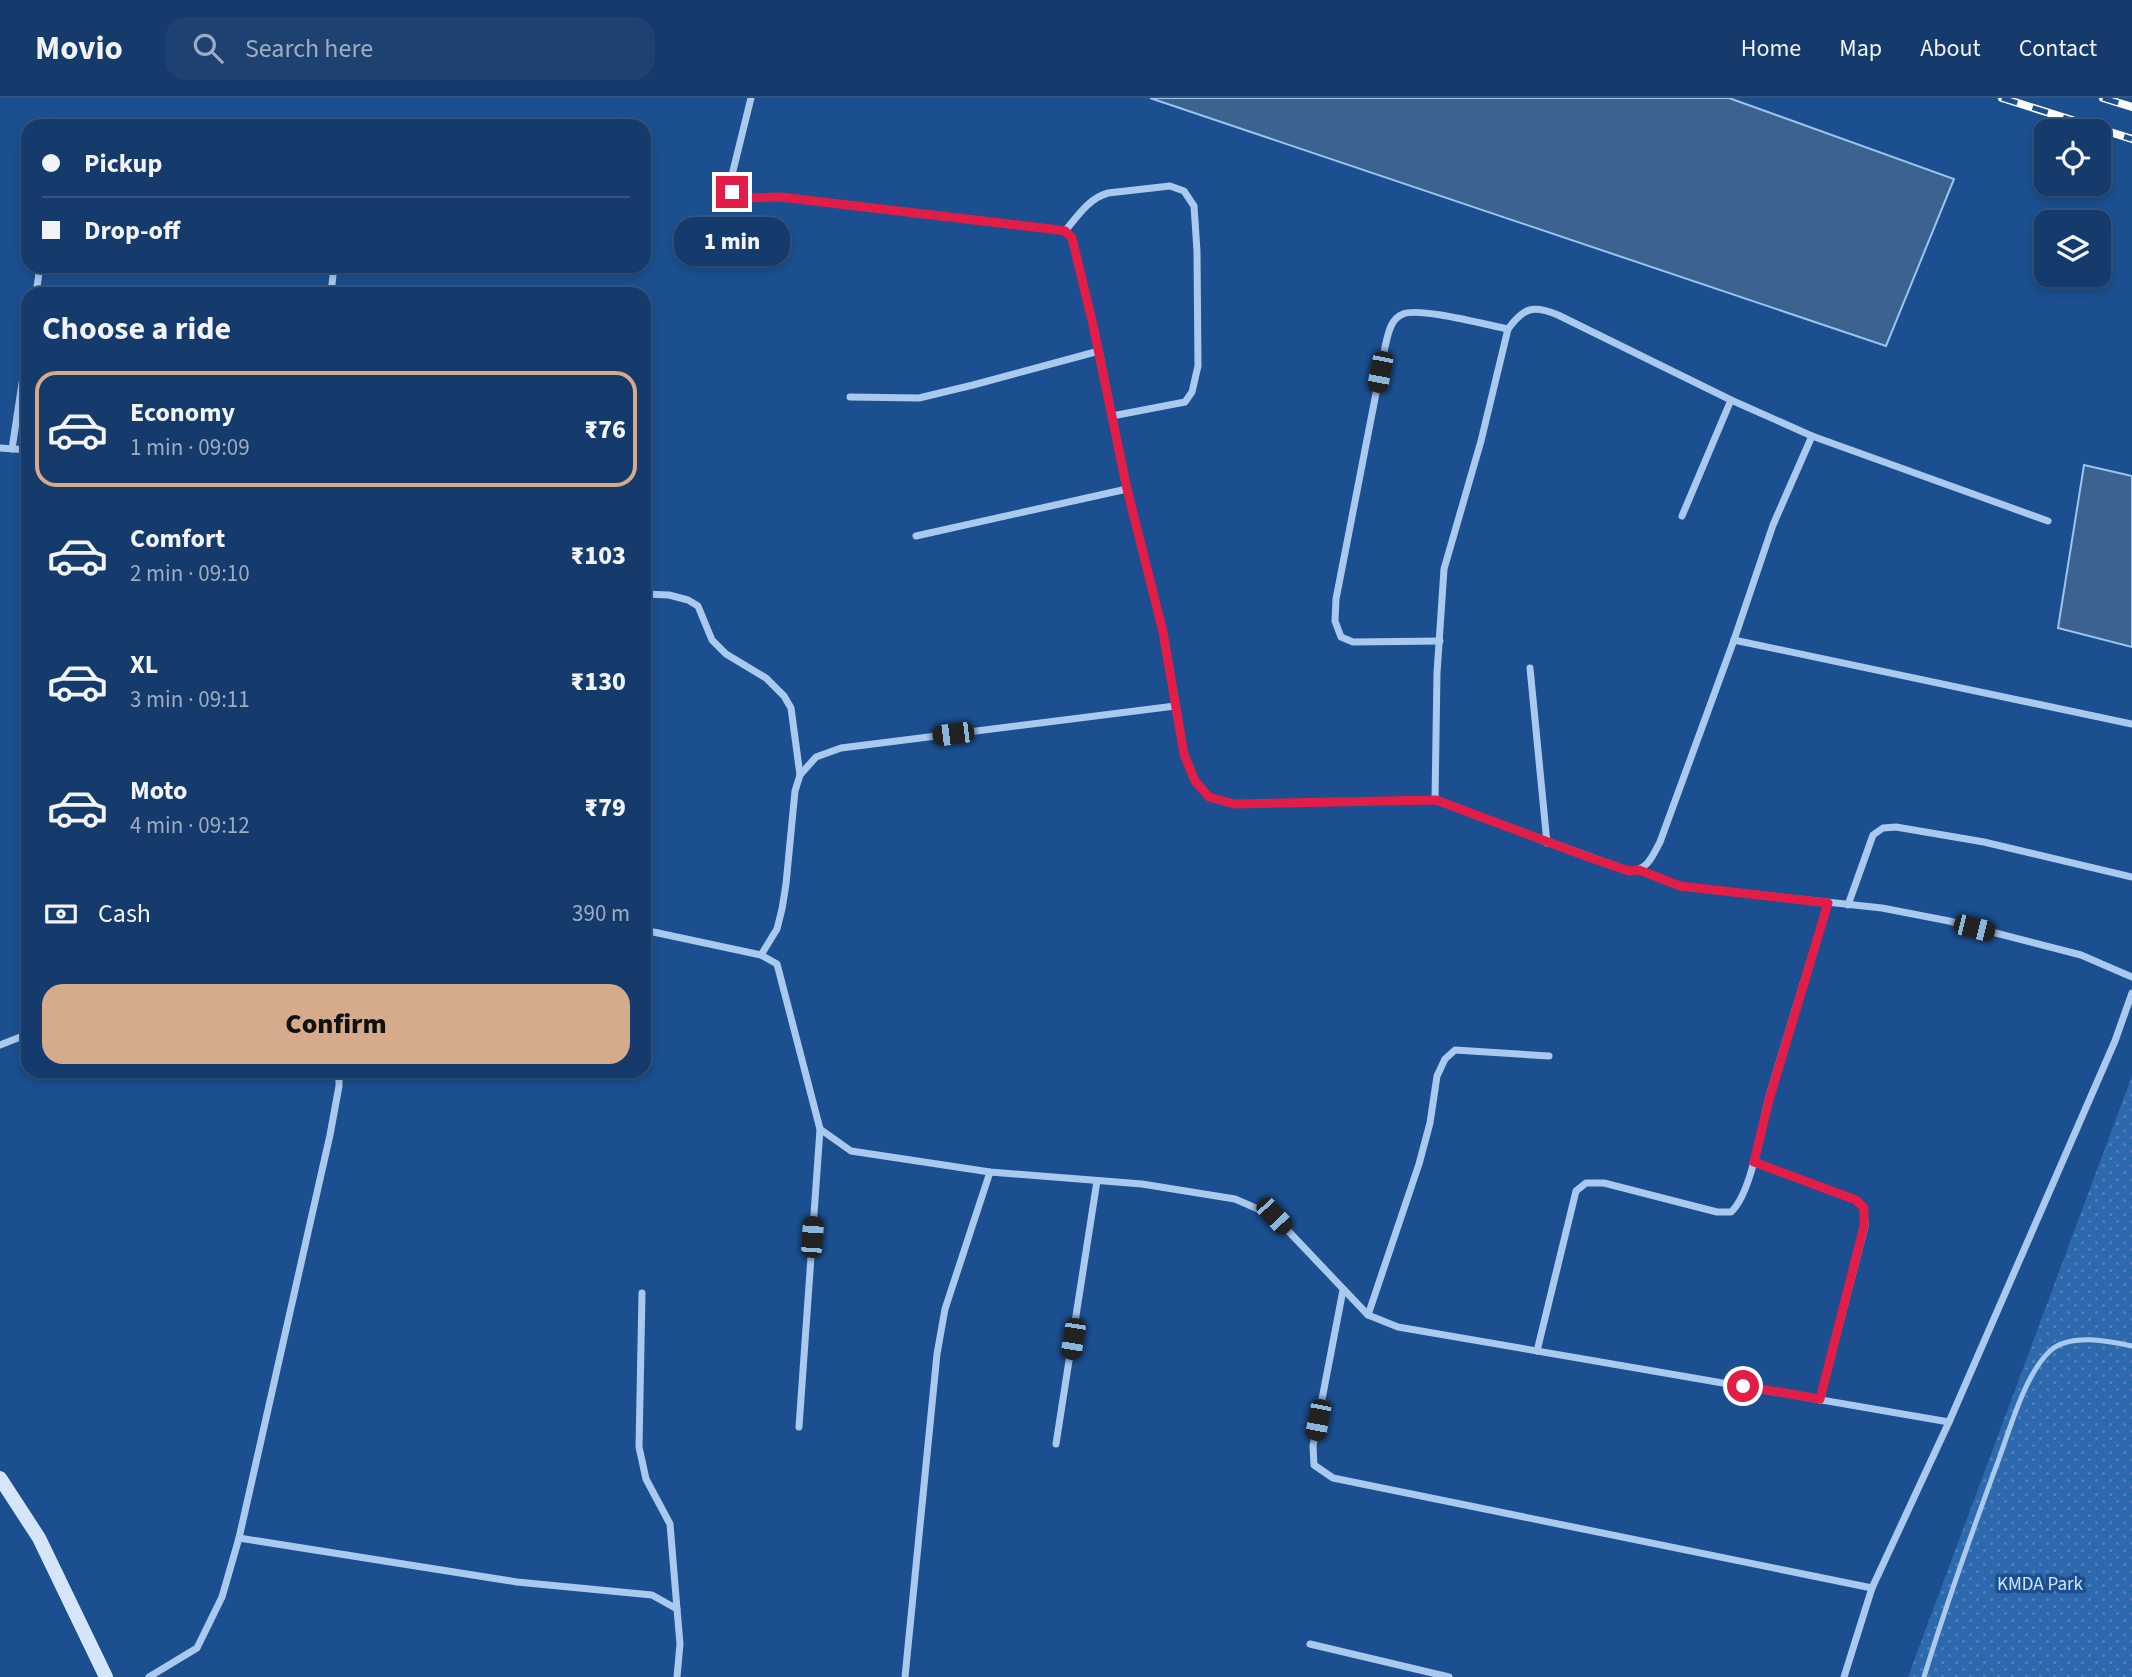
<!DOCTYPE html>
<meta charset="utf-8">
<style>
body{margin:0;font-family:"Source Sans 3",sans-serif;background:#1d4271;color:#f1f3f6;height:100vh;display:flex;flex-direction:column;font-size:26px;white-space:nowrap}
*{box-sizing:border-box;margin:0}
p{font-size:23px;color:#9dadc1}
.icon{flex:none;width:38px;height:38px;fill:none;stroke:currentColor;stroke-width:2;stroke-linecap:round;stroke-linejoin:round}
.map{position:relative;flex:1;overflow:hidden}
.side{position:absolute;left:21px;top:189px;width:630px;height:791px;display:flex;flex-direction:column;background:#143b6b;border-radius:21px;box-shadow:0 4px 10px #0003,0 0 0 2px #33557e}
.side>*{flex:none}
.hud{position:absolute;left:21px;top:21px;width:630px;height:154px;border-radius:21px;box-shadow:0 4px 10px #0003,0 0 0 2px #33557e;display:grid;align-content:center;height:154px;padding:0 21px;background:#143b6b}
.fabs{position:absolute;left:2034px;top:21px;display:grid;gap:14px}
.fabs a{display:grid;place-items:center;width:77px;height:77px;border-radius:14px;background:#143b6b;box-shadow:0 4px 10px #0003,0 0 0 2px #33557e;font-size:35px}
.end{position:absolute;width:32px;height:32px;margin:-16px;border:9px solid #e11d48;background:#fff;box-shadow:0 0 0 4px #fff}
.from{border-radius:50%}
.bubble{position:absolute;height:49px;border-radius:21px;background:#143b6b;box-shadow:0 4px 10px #0003,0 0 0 2px #33557e;font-size:23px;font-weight:800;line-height:49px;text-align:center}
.car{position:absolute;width:21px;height:42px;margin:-21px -10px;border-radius:9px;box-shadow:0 0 5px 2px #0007;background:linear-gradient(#222 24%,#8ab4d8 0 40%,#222 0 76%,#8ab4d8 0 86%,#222 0)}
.hud b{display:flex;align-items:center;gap:24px;height:66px;font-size:26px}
.hud b+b{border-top:2px solid #33557e}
.hud i{width:18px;height:18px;background:#f1f3f6}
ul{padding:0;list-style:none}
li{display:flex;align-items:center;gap:21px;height:116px;margin:0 14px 10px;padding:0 7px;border:4px solid transparent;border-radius:21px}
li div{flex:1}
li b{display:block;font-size:26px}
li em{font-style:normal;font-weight:800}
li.selected{border-color:#d6ab8b}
li>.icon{width:63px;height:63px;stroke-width:1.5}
h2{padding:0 21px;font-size:32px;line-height:84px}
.pay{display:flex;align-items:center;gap:18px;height:77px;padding:0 21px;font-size:26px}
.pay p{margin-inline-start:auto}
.primary-button{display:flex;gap:14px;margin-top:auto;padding:14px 21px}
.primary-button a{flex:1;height:80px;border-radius:21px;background:#d6ab8b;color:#111;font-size:28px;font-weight:800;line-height:80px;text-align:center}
header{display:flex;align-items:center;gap:42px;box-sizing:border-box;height:98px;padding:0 35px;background:#143b6b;border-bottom:2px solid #33557e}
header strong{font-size:33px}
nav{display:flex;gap:38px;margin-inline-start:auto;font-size:24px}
.search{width:490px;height:63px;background:#1d4271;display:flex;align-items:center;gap:18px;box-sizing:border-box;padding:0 24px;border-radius:21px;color:#9dadc1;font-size:26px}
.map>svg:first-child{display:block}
</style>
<header>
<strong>Movio</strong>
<div class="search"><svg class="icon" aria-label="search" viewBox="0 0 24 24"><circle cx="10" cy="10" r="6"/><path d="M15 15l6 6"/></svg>Search here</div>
<nav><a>Home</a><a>Map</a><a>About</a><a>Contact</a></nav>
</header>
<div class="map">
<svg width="2132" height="1579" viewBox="0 0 2132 1579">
<defs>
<pattern id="park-dots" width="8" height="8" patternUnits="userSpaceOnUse" patternTransform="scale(1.75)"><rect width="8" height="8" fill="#2e69ad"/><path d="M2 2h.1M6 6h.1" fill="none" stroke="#4d80b9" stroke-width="1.8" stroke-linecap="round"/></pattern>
</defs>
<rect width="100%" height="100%" fill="#1b4f8f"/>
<polygon fill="url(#park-dots)" points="2132,978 2132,1579 1908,1579"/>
<g fill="#3c6290" stroke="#9cc4f0" stroke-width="2">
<polygon points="1150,0 1729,0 1954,81 1886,248"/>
<polygon points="2084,367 2132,378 2132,549 2058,530"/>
</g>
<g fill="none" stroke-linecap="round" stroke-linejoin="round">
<path stroke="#a9c9ee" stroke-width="5" d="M1924,1579C1947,1504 1973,1431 2000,1358C2011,1327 2026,1275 2050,1253C2070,1235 2108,1243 2132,1248"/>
<g stroke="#a9c9ee" stroke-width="7">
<path d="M751,0L731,81L732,94L741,100L780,99L1051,131L1065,133L1072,140L1099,253L1127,391L1163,534L1184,656L1195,683L1209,699L1234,706L1435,702L1629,773C1648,772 1652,759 1660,744L1734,542L1773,427L1812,338"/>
<path d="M1065,133C1077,119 1089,100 1108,95L1170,88L1184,93L1194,108L1197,153L1198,268L1192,294L1185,304L1112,318"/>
<polyline points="36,196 40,168"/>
<polyline points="331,196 334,168"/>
<polyline points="850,299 919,300 973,287 1099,253"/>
<polyline points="0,350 28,352"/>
<polyline points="12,351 28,246"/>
<polyline points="1682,418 1731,302"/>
<polyline points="916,438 1127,391"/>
<polyline points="644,496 669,497 688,502 698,508 712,542 726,556 766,580 784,598 791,610 800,677"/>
<polyline points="1734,542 2132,626"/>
<path d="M1440,543L1353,544L1341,539L1335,523L1336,501L1385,249C1388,237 1390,221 1403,216C1420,209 1487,227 1508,231"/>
<polyline points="1530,570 1547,745"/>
<path d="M1435,702L1437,575L1444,471L1481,343L1508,231C1524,209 1533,207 1558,217L1731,302L1812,338L2048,423"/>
<polyline points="1638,772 1680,788 1882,810 1949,823 2081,857 2132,879"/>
<polyline points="1848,807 1873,737 1883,730 1896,729 1984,744 2132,779"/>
<polyline points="644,832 761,857 777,866 820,1031 851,1053 990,1074 1142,1086 1235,1101 1274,1118 1368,1217 1398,1229 1949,1324"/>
<polyline points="761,857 777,831 782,811 786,786 795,693 800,677 816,659 841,650 1175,608"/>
<polyline points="0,947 28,936"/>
<polyline points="1754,1064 1856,1102 1864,1110 1865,1128 1820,1302"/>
<polyline points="1343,1192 1313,1348 1314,1367 1333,1380 1872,1490"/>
<polyline points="642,1195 639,1349 646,1381 670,1426 677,1511"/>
<polyline points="1368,1217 1419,1066 1430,1025 1437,978 1445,961 1455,952 1549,958"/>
<path d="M1537,1253L1576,1093L1586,1085H1604L1717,1114H1731C1752,1095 1761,1028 1769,999C1788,934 1808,870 1828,805"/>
<polyline points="799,1329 820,1031"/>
<polyline points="1056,1346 1097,1083"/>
<polyline points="239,1440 517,1484 652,1497 677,1511 680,1546 677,1579"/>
<polyline points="1310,1546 1449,1579"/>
<polyline points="149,1579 197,1550 222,1499 239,1440 330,1037 339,988 339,973"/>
<polyline points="905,1579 937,1256 945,1211 990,1074"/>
<polyline points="1844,1579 1872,1490 1949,1324 2115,943 2132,895"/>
</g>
<polyline stroke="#d6e6fa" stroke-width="14" points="0,1380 39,1440 106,1579"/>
<defs>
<g id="rail">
<polyline points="2002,0 2132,41"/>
<polyline points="2103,0 2132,9"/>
</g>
</defs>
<use href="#rail" stroke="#fff" stroke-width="8"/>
<use href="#rail" stroke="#1b4f8f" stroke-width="5" stroke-dasharray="16" stroke-linecap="butt"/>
</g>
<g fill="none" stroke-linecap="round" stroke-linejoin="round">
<polyline stroke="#e11d48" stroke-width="9" points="732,94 741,100 780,99 1051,131 1065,133 1072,140 1093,227 1127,391 1163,534 1184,656 1195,683 1209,699 1234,706 1436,702 1588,759 1629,773 1639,772 1680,788 1828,805 1769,1002 1754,1064 1856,1102 1864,1110 1864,1128 1820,1301 1743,1288"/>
</g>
<g text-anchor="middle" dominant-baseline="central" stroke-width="7" stroke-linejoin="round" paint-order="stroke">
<g font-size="19" fill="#cfe3fa" stroke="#1b4f8f">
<text x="2040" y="1486">KMDA Park</text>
</g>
</g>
</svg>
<div class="fabs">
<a><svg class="icon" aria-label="locate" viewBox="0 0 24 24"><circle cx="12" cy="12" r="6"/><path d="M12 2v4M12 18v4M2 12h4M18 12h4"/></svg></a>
<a><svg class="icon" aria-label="layers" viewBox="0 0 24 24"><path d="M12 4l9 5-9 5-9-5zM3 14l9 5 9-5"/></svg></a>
</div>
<i class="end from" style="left:1743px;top:1288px"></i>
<i class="end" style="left:732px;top:94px"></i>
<div class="bubble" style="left:674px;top:119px;width:116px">1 min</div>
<i class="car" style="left:1380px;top:274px;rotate:191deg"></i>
<i class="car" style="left:953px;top:636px;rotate:263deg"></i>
<i class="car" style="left:1974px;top:830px;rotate:104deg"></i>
<i class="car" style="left:1274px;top:1118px;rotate:137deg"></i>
<i class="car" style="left:812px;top:1139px;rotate:4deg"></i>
<i class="car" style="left:1073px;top:1241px;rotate:189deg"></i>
<i class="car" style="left:1318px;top:1322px;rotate:191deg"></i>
<div class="hud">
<b><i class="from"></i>Pickup</b>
<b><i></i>Drop-off</b>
</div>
<section class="side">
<h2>Choose a ride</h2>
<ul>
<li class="selected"><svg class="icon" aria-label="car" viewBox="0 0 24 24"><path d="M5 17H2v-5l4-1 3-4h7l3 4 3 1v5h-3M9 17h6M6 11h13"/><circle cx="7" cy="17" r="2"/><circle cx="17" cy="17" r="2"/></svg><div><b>Economy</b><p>1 min · 09:09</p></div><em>₹76</em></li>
<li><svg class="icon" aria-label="car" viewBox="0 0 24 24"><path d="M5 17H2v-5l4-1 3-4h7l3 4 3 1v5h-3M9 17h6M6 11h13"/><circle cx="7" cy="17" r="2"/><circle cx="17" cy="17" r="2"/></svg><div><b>Comfort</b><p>2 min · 09:10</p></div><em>₹103</em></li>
<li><svg class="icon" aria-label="car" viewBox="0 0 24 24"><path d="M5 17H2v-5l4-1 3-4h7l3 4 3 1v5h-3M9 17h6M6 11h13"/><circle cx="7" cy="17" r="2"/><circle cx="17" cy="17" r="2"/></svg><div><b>XL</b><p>3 min · 09:11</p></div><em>₹130</em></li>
<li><svg class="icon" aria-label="car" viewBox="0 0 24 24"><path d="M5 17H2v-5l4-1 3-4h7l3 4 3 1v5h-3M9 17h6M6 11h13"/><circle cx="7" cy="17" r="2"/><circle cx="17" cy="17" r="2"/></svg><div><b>Moto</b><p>4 min · 09:12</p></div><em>₹79</em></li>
</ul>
<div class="pay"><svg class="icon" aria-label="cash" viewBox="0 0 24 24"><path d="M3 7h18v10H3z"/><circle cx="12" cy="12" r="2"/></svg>Cash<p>390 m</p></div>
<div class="primary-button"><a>Confirm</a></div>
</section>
</div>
